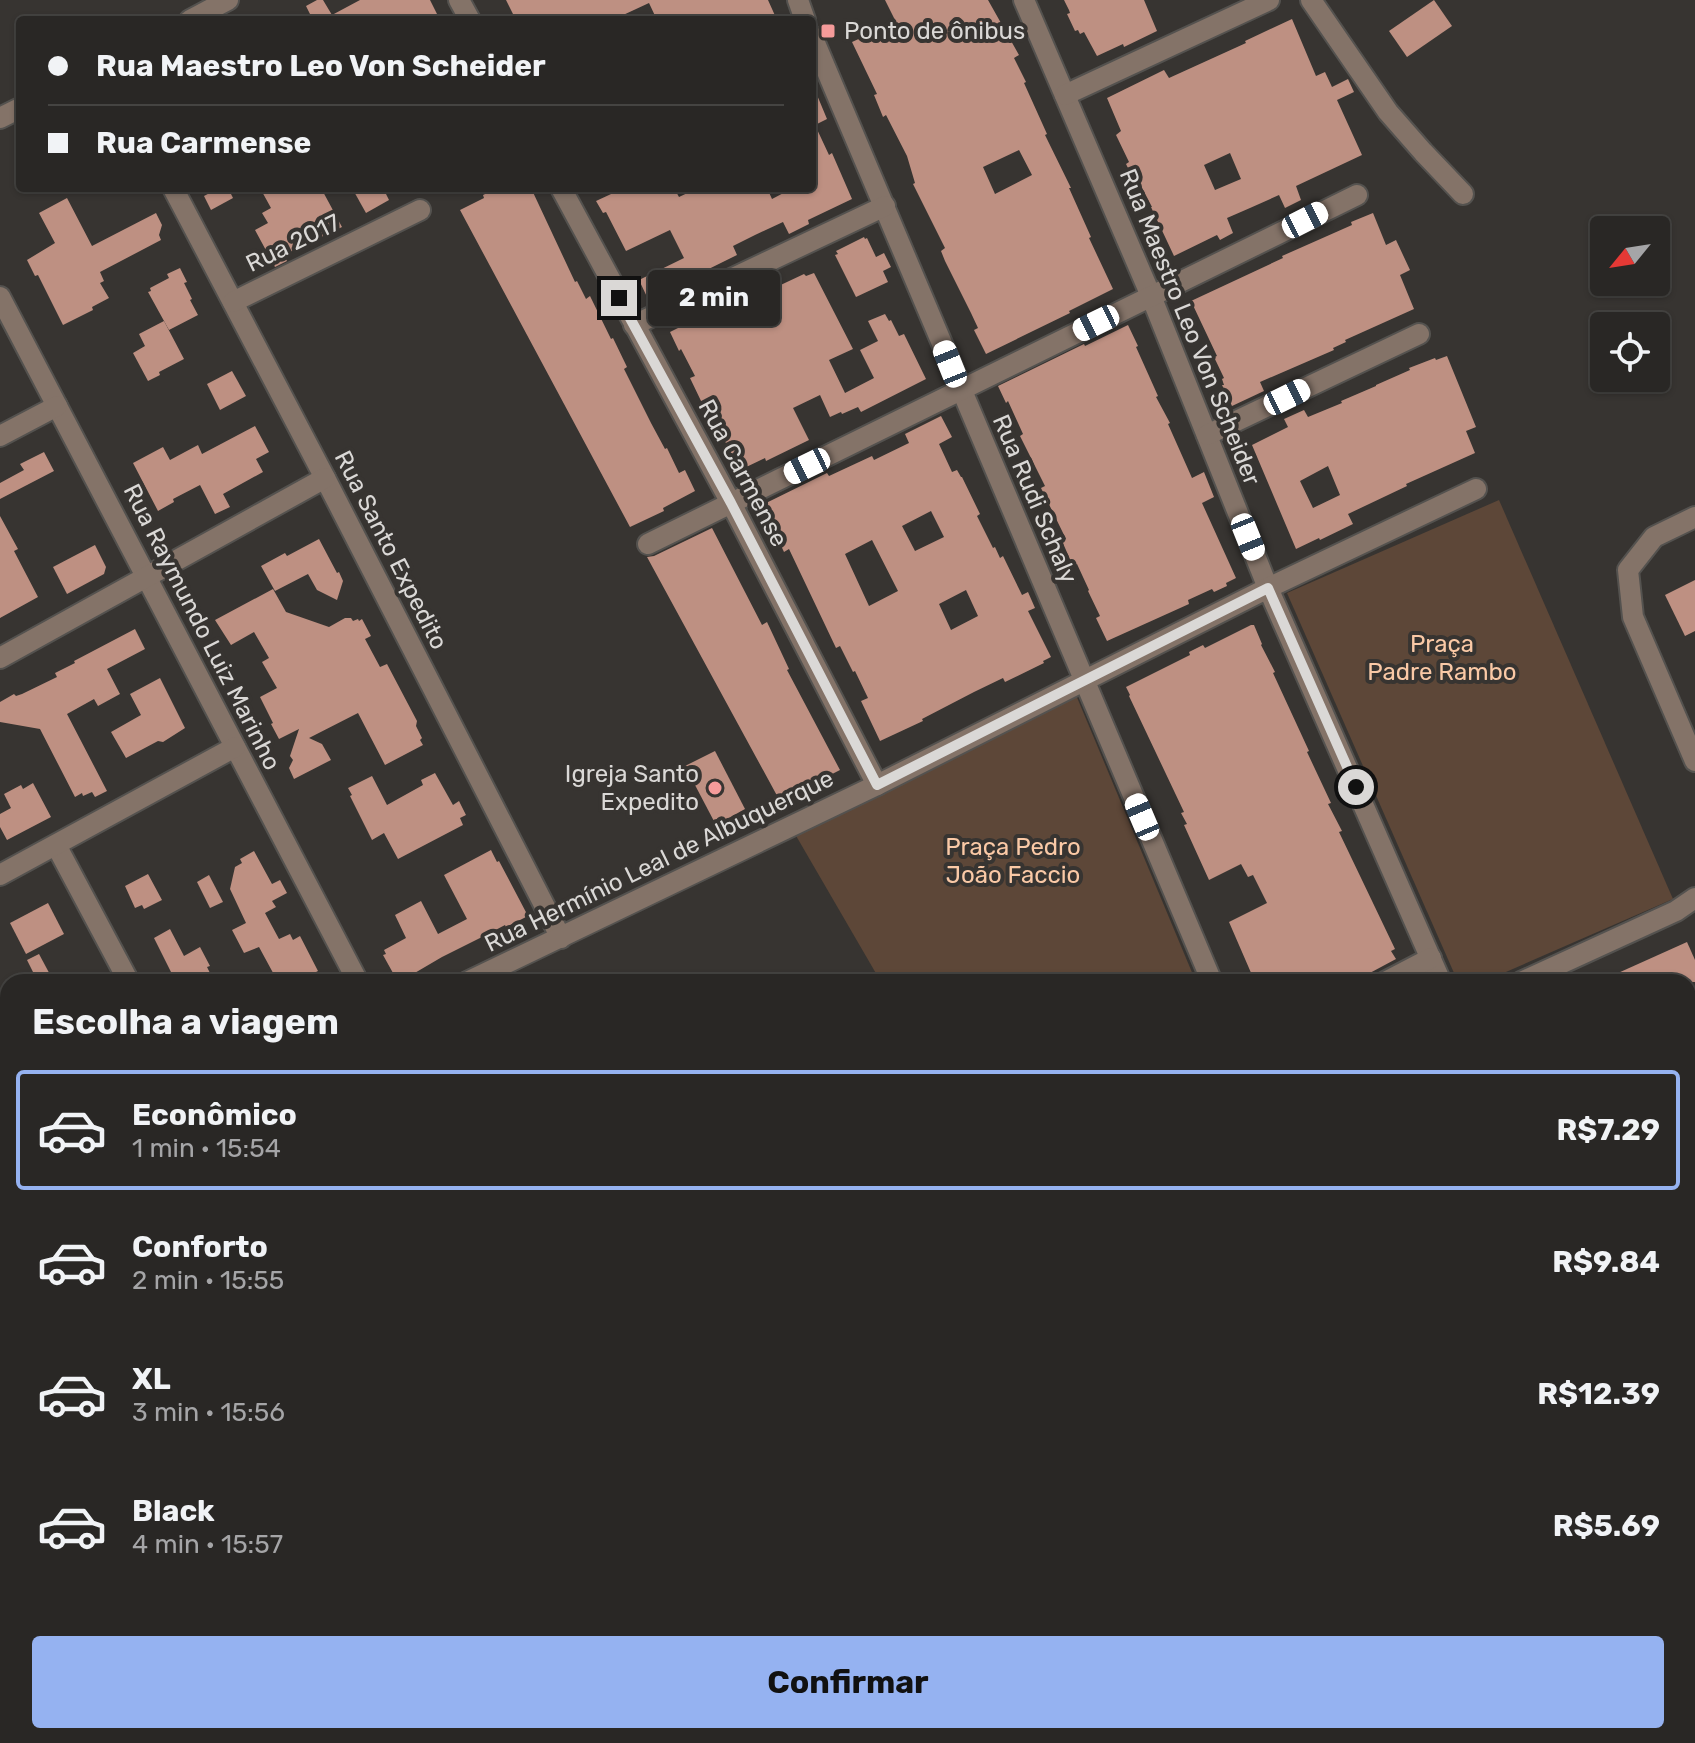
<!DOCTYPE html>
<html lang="pt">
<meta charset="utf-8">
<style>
body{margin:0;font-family:Rubik,sans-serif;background:#353332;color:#f1f3f6;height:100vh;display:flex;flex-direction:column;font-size:30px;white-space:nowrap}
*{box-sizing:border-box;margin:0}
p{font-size:26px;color:#a5a5a7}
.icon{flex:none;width:44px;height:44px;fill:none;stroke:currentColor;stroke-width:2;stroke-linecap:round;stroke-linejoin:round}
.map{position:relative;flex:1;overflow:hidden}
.details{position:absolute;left:0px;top:974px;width:1696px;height:770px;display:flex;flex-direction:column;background:#292725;border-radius:24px 24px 0 0;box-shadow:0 2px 6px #0004,0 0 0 2px #454442}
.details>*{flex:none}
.guide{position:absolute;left:16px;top:16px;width:800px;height:176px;border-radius:8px;box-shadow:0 2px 6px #0004,0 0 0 2px #454442;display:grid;align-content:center;height:176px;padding:0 32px;background:#292725}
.needle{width:52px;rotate:240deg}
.controls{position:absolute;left:1590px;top:216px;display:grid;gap:16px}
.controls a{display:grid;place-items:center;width:80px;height:80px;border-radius:8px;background:#292725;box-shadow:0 2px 6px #0004,0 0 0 2px #454442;font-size:40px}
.end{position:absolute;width:36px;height:36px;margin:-18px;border:10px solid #dad8d6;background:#111;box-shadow:0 0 0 4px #111}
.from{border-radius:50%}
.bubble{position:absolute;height:56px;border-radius:8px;background:#292725;box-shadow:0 2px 6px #0004,0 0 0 2px #454442;font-size:26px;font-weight:700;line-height:56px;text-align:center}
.car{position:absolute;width:24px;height:48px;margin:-24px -12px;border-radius:10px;box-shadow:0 0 6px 2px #0007;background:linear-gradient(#fff 24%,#345 0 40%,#fff 0 76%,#345 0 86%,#fff 0)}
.guide b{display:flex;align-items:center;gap:28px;height:76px;font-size:30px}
.guide b+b{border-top:2px solid #454442}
.guide i{width:20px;height:20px;background:#f1f3f6}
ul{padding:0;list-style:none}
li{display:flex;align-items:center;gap:24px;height:120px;margin:0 16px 12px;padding:0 16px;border:4px solid transparent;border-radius:8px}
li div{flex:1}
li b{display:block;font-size:30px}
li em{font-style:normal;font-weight:700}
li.on{border-color:#95b2f1}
li>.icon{width:72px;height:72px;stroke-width:1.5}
h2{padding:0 32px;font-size:36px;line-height:96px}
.button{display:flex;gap:16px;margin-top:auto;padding:16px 32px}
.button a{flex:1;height:92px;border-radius:8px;background:#95b2f1;color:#111;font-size:32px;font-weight:700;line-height:92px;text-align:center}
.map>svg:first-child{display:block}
</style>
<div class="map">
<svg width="1695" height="1743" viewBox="0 0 1695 1743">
<rect width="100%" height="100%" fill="#373431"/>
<g fill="#5d4738">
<polygon points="1499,500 1673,899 1483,982 1458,982 1287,593"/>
<polygon points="1076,695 1196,982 881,982 795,834"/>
</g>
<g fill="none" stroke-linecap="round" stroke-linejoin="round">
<polyline stroke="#002832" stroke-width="5" points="278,1743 286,1736"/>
</g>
<g fill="#be9082" fill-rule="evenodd">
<polygon points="317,0 323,0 332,15 360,0 430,0 440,20 313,20 306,6"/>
<polygon points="506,0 768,0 777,20 657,20 649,3 621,16 623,20 516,20"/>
<path d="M885,0H988L1019,55L1014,58L1026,82L1024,83L1047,134L1045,135L1071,188H1069L1091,237L1089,238L1113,289L1069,311L1070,313L986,354L974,330L978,328L971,313L945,261L941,251L945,248L913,184L915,183L907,156L886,115L883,117L874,95L877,94L852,42L896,22ZM1019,150L1032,175L995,194L983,167Z"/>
<polygon points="1064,0 1144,0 1157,31 1124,47 1123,44 1097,56 1084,32 1080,34 1078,30 1075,31 1067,14 1070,13 1069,10"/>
<polygon points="1434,0 1452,26 1407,57 1389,31"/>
<path d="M1292,19L1316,76L1325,72L1332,87L1348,79L1354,92L1337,100L1362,155L1296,186L1301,200L1285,208L1279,195L1250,208L1227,218L1233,233L1220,240L1217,235L1174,256L1151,207H1152L1136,176L1133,178L1126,164L1129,162L1116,135L1121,131L1107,98L1164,70L1169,78L1246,43L1245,41ZM1230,153L1241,179L1215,190L1204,165Z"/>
<polygon points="812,83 827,119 815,125 829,155 832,153 852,199 808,220 809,224 789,234 783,222 755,235 733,246 737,255 648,299 639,280 684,258 670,230 626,251 606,212 603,213 596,201 624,188 674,188 679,197 698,188 767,188 772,199 793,188 812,188"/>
<polygon points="219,188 228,188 233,198 211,210 204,196"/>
<polygon points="260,188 321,188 342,227 284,255 287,261 275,267 255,230 268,223 262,213 271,208"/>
<polygon points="352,188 383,188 389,200 366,213"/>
<polygon points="498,188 531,188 575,282 577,281 586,299 590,296 611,339 613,338 627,367 624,369 651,423 665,449 667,448 679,473 685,470 695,491 663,508 664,511 630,527 460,210 484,198 483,195"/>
<polygon points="67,198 92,246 156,213 162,225 159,235 161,240 100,272 104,281 100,283 109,298 92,307 93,310 63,325 38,275 35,276 27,260 55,243 39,213"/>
<polygon points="1373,213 1386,245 1396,240 1410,270 1400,275 1414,309 1345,340 1346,342 1333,348 1334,350 1260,382 1264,391 1232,406 1222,385 1224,385 1222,379 1224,378 1214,357 1217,356 1191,301 1283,258 1282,256 1352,225 1351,222"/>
<polygon points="864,237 865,239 867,238 876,257 884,253 891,267 883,271 888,282 856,297 835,255 838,254 836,251"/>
<polygon points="180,268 187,282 184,283 192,299 190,300 198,315 169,330 148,292 151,291 150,288 169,278 167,274"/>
<polygon points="814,273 853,349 829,360 845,393 874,378 860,350 878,341 868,321 885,314 889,321 891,320 899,336 904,334 926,379 861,412 858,407 842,414 841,412 830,417 820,395 793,408 809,440 766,461 765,458 740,470 717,426 720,424 708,400 702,403 690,378 695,376 681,349 679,351 670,332 702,316 701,313 766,281 770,290 804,274 806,276"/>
<polygon points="164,321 184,359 159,372 160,375 148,381 133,353 145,346 139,334"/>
<polygon points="1128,325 1138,346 1136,347 1158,396 1156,397 1170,423 1168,424 1192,478 1204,472 1214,497 1202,503 1236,578 1226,583 1227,586 1214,592 1212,589 1188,600 1189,604 1107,641 1096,618 1100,616 1088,591 1089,590 1077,564 1073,566 1062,541 1066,539 1041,488 1045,486 1020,436 1023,434 1008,401 1006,403 998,386 1084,344 1085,346"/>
<path d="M1447,356L1476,427L1466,431L1475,453L1406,484L1407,486L1348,514L1353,524L1320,540L1319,538L1296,549L1252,445L1288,427L1284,419L1304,410L1308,417L1342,403L1341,401L1376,386V385L1410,370L1409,368L1435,358L1436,360ZM1328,466L1340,495L1313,508L1300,481Z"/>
<polygon points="232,371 246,396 220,410 207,384"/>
<path d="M941,416L952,437L939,444L952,472L957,470L961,477H962L980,514L977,516L993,548L995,547L1000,558L1003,556L1022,595L1028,592L1035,608L1028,611L1051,657L1043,661L1044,663L1005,682L1003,678L974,692L922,719L923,721L880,741L861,701L868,698L855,671L853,672L840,646L836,648L789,549L784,552L762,505L827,473L829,476L872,456L874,460L909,443L905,434ZM931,511L944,537L915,551L902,526ZM872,540L898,591L869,606L845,554ZM966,590L978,616L951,630L939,604Z"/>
<polygon points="255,426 269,452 256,459 263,472 223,494 230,507 215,514 200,485 173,499 174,502 158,511 133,463 163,447 170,460 198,445 202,454"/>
<polygon points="44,452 54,471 0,499 0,483 24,470 20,464"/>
<polygon points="0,516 18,549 14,551 38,597 0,618"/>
<polygon points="712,528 762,625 767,622 789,669 787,670 840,770 795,793 797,796 781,803 647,557 654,556"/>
<polygon points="319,539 337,573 339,572 343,581 337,600 317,590 308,574 275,591 261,566 285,553 287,556"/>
<polygon points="95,545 106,567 104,574 67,594 53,567"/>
<polygon points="1695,580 1695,631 1685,636 1665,595"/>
<polygon points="273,589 286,612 329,627 345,618 351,618 353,621 358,619 359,621 362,619 371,636 365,639 380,667 387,664 417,721 416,726 422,738 420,740 423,745 385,765 358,713 309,738 322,744 331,760 294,779 289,768 293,760 290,756 299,729 279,739 271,724 273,723 260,697 277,688 262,662 269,658 254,632 231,645 215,620"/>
<polygon points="1251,625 1254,625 1262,644 1261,645 1275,672 1273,673 1309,751 1307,752 1331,803 1328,804 1342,831 1339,832 1395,949 1391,951 1396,959 1353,982 1255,982 1229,922 1267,903 1253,875 1248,877 1241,864 1209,880 1184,825 1187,824 1181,813 1184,812 1129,696 1130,695 1126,687 1190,655 1189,652 1203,645 1205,648"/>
<polygon points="135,629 145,649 107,669 120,694 98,706 94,699 67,714 107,791 95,797 92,792 83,796 82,793 75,797 40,729 0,722 0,702 14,694 16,696 22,694 57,677 55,673 75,663 74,661"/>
<polygon points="160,678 185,728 163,742 158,741 126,758 111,732 141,715 130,694"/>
<polygon points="715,751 745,809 716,825 685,766"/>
<polygon points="435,773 453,805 459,801 466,815 460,818 463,825 398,859 384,833 372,840 350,796 352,795 348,788 372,776 387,805 423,785 421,780"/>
<polygon points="33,783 51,817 7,840 0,827 0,814 11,808 4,794 21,785 23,789"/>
<polygon points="491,850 497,862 499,861 528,916 506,927 505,925 488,934 442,957 413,974 414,976 402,982 398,982 383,955 386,954 384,950 406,938 395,915 421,901 438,934 467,919 444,875"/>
<polygon points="254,851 272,884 280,880 287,893 272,901 276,907 265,913 279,939 290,934 293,940 300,936 318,971 312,974 316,982 278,982 259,947 244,953 232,930 246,923 230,889 235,867 242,863 240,859"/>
<polygon points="148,874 162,900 144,909 142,905 135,908 125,886"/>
<polygon points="209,875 223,902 210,908 197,882"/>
<polygon points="48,903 64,934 26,954 10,923"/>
<polygon points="170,929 184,956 200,947 210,966 207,967 210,973 194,982 176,982 154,938"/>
<polygon points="1687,942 1695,960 1695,982 1598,982"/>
<polygon points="39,954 54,982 38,982 27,960"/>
</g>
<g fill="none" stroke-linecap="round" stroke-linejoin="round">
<defs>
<g id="minor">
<polyline points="459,0 470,20"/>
<polyline points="798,0 805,20"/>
<polyline points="1024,0 1151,296 1268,588 1441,982"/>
<polyline points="1311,0 1388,112 1423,152 1463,194"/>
<polyline points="190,20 228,0"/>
<polyline points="812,36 1212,982"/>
<polyline points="1065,95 1269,0"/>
<polyline points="0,118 20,108"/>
<polyline points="173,188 325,478 561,938"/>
<polyline points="561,188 731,503 877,785"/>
<polyline points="0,297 358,982"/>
<polyline points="233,302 420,210"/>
<polyline points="634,325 885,206"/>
<polyline points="1207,435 1419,334"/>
<polyline points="0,436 57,406"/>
<polyline points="1695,517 1654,537 1628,570 1633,617 1695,761"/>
<polyline points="648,544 1357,195"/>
<polyline points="0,658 325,478"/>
<polyline points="56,845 129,982"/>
<polyline points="0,875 235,747"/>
<polyline points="467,982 877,785 1268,588 1476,489"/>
<polyline points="1385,982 1431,958"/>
<polyline points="1521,982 1676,911 1695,898"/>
<polyline points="1688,1127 1695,1124"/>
<polyline points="1688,1363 1695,1360"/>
<polyline points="1688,1577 1695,1574"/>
<polyline points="1688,1603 1695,1600"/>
<polyline points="768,1736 768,1743"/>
<polyline points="1576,1736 1580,1743"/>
<polyline points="1618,1736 1622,1743"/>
<polyline points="1362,1743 1377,1736"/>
</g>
</defs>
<use href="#minor" stroke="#54524f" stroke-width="24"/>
<use href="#minor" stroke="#847368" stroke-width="20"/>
</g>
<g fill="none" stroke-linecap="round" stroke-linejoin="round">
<polyline stroke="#dad8d6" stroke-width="10" points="619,298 731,503 877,785 1268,588 1356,787"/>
</g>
<g fill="#f59b9a" stroke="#373431" stroke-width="3">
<rect x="820" y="23" width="16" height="16" rx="4"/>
<circle cx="715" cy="788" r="8"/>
</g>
<g text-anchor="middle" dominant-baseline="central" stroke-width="8" stroke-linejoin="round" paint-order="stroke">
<g font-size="24" fill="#dad8d6" stroke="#373431" text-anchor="start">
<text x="844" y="31">Ponto de ônibus</text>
<text x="699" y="774" text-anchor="end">Igreja Santo<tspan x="699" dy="28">Expedito</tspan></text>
</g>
<g font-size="24" fill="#dad8d6" stroke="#373431">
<text transform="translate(293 243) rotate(-26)">Rua 2017</text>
<text transform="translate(1190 327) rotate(68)">Rua Maestro Leo Von Scheider</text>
<text transform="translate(743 473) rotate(62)">Rua Carmense</text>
<text transform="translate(1035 499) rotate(67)">Rua Rudi Schaly</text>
<text transform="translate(391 550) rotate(63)">Rua Santo Expedito</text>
<text transform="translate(202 627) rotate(63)">Rua Raymundo Luiz Marinho</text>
<text transform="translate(659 861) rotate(-26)">Rua Hermínio Leal de Albuquerque</text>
</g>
<g font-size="24" fill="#fac9a6" stroke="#373431">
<text x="1442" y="644">Praça<tspan x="1442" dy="28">Padre Rambo</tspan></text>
<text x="1013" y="847">Praça Pedro<tspan x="1013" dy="28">João Faccio</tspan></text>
</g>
</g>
</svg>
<div class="controls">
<a><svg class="needle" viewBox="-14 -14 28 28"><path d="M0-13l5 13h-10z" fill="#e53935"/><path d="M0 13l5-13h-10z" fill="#a5a5a7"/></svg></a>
<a><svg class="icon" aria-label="locate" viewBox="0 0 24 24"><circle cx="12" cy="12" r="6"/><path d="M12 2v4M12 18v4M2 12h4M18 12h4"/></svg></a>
</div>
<i class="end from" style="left:1356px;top:787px"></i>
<i class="end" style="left:619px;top:298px"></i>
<div class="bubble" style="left:648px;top:270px;width:132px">2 min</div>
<i class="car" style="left:1305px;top:220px;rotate:63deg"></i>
<i class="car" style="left:1096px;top:323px;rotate:244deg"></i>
<i class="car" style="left:950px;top:364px;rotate:338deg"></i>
<i class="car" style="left:1287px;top:397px;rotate:64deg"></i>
<i class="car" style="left:807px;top:466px;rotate:244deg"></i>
<i class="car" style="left:1248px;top:537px;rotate:158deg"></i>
<i class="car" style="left:1142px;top:817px;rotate:337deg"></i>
<div class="guide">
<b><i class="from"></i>Rua Maestro Leo Von Scheider</b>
<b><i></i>Rua Carmense</b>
</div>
<section class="details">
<h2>Escolha a viagem</h2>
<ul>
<li class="on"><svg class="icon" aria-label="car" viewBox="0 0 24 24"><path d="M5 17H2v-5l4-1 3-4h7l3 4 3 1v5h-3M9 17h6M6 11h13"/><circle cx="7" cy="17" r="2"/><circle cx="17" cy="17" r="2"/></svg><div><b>Econômico</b><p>1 min · 15:54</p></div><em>R$7.29</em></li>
<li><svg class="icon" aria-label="car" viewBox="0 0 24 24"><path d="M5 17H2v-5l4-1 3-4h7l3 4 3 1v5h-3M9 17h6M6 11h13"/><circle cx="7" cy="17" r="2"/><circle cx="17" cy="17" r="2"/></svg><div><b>Conforto</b><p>2 min · 15:55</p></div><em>R$9.84</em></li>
<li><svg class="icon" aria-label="car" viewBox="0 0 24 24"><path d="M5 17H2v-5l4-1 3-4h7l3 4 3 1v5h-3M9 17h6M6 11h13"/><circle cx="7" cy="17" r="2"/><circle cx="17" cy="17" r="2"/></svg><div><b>XL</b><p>3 min · 15:56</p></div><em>R$12.39</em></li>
<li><svg class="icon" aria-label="car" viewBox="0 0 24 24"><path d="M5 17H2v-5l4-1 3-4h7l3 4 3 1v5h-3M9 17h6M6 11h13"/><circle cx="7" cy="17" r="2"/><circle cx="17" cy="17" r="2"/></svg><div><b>Black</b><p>4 min · 15:57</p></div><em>R$5.69</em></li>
</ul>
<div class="button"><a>Confirmar</a></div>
</section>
</div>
